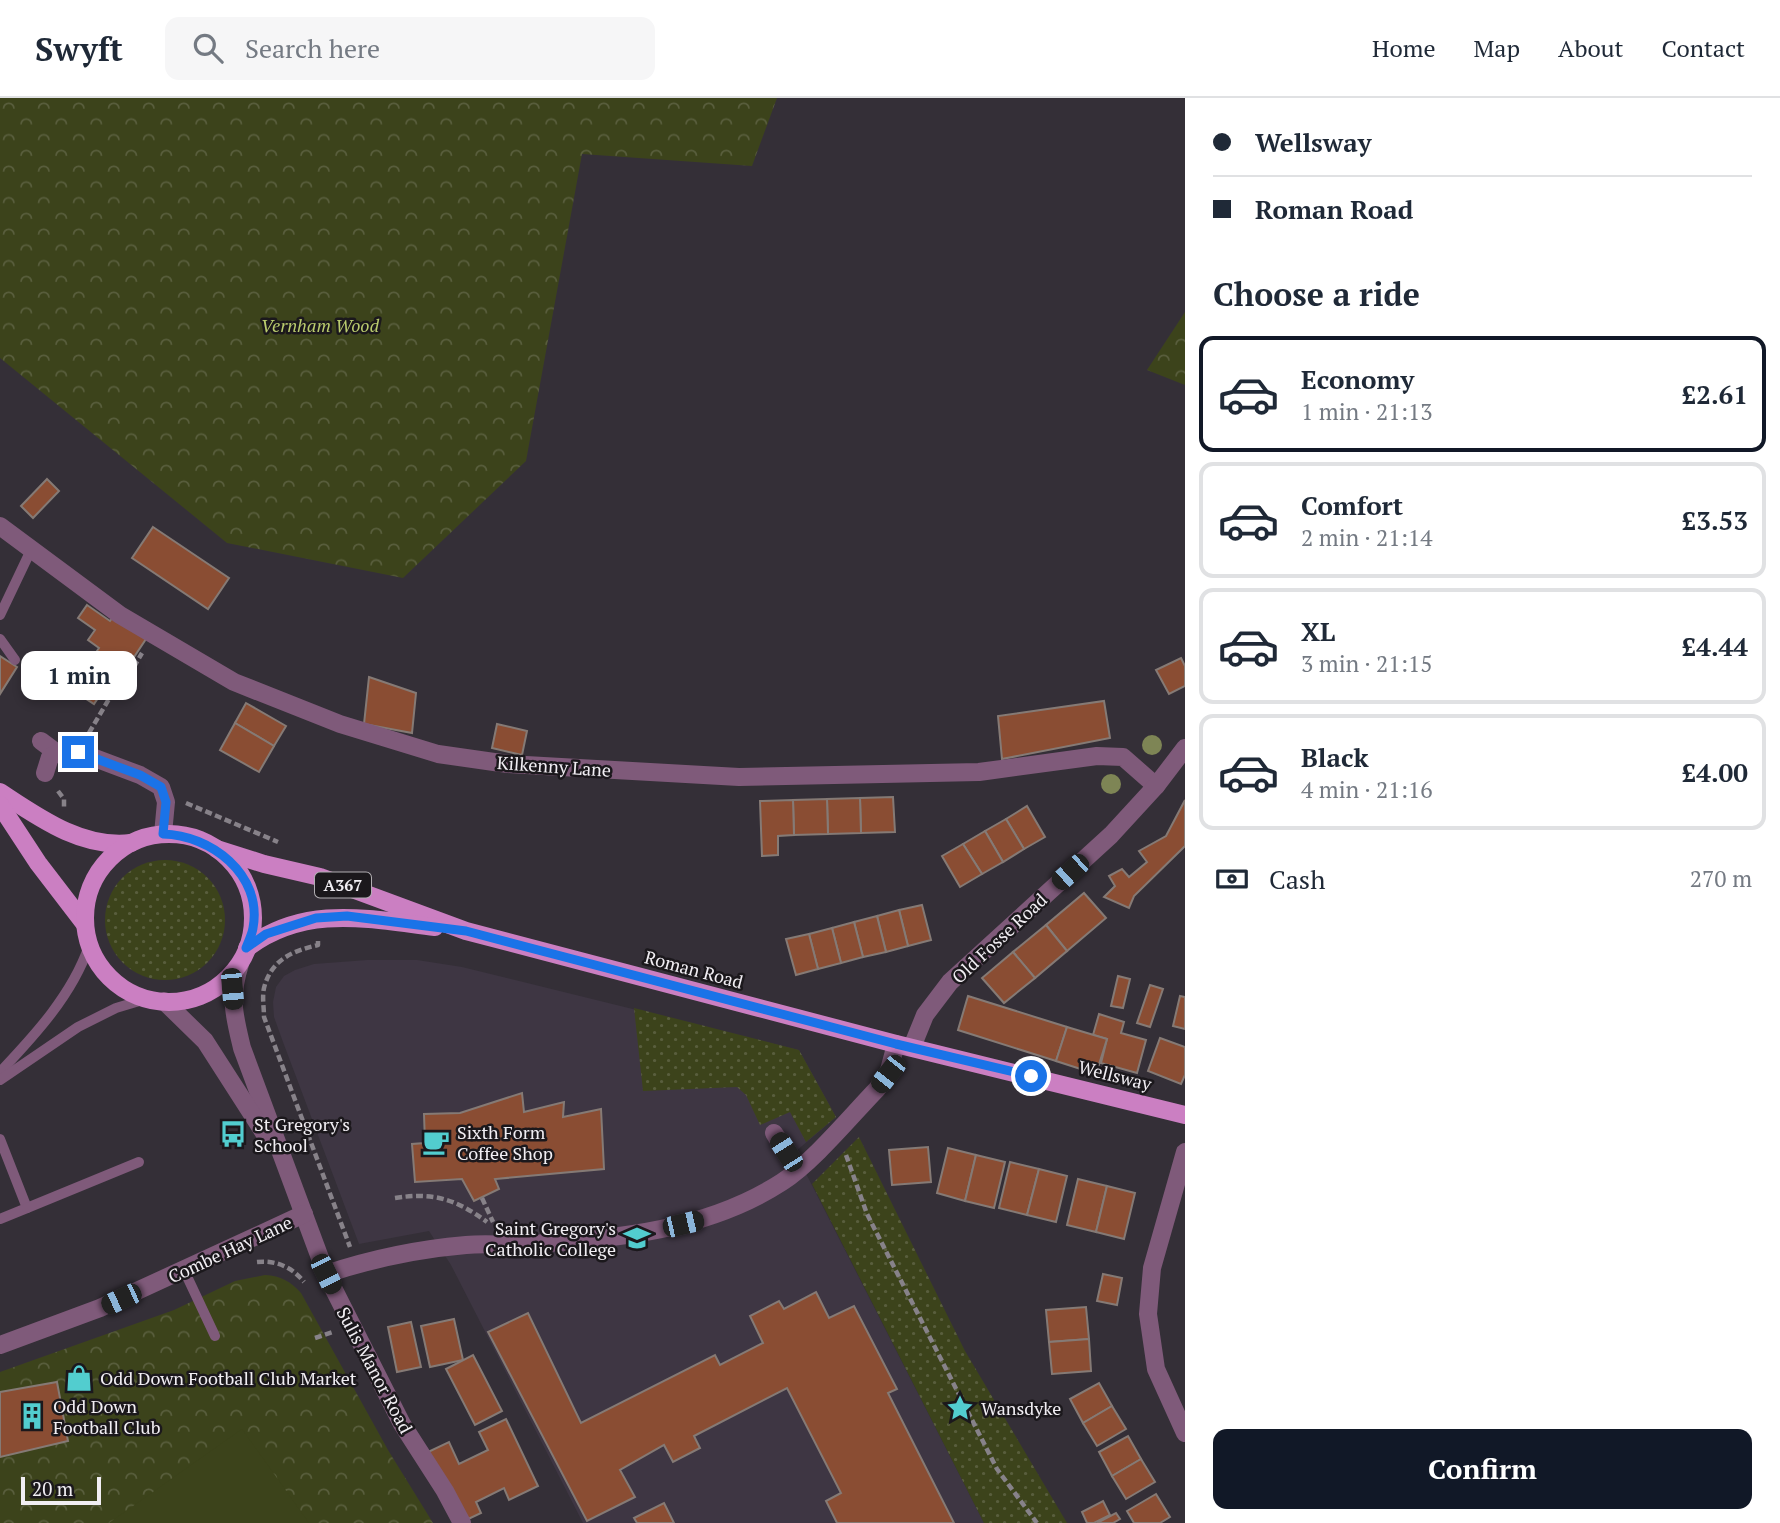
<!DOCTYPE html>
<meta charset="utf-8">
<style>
body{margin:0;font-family:"PT Serif",serif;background:#f6f6f7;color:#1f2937;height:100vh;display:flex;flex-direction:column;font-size:26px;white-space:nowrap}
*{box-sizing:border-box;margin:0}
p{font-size:23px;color:#747a83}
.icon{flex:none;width:38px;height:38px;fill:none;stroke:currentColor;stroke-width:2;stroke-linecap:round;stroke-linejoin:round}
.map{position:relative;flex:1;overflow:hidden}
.details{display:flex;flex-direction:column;background:#fff;width:595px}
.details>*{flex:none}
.top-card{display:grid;align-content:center;height:154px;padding:0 28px;background:#fff}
.scale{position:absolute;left:21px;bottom:18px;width:80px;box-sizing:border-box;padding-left:7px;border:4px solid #f1eef3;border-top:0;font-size:19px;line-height:24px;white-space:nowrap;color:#f1eef3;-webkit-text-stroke:5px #1b181c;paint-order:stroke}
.end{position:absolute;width:32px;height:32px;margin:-16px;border:9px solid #1a73e8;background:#fff;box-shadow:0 0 0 4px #fff}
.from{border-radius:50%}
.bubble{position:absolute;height:49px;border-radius:14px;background:#fff;box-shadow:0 4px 10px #0003;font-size:23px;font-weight:700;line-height:49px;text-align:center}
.car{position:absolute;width:21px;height:42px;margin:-21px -10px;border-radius:9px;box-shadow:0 0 5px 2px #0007;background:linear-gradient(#222 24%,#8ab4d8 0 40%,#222 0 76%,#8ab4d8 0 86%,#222 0)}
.top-card b{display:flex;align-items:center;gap:24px;height:66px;font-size:26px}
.top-card b+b{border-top:2px solid #e0e1e3}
.top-card i{width:18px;height:18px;background:#1f2937}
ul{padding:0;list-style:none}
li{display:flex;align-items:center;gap:21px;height:116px;margin:0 14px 10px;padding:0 14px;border:4px solid #e0e1e3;border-radius:14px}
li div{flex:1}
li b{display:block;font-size:26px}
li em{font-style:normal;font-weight:700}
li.current{border-color:#111827}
li>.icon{width:63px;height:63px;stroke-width:1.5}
h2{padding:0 28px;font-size:32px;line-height:84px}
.pay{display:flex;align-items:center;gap:18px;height:77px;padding:0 28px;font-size:26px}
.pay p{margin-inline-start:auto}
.primary-button{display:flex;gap:14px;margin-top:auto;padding:14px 28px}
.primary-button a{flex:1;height:80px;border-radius:14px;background:#111827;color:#fff;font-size:28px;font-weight:700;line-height:80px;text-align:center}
header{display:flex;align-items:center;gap:42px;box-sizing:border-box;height:98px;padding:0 35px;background:#fff;border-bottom:2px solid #e0e1e3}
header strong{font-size:33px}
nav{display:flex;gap:38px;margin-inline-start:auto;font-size:24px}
.search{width:490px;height:63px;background:#f6f6f7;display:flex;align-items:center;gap:18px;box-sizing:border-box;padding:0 24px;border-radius:14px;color:#747a83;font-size:26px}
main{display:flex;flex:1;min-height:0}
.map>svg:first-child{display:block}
</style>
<header>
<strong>Swyft</strong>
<div class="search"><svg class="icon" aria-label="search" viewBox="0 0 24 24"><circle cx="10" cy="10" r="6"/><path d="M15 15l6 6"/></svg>Search here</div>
<nav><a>Home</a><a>Map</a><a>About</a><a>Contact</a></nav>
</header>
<main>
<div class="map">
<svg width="1185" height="1425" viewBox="0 0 1185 1425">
<defs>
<pattern id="grass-dots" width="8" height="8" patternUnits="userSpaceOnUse" patternTransform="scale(1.75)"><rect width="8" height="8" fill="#3c431b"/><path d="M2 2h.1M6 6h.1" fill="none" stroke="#595e3d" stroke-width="1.8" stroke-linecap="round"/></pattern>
<pattern id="forest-crowns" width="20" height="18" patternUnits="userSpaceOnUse" patternTransform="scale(1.75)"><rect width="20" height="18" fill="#3c431b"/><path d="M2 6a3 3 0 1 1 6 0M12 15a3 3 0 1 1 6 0" fill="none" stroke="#595e3d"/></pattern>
</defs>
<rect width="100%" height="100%" fill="#342f37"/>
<polygon fill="#3e3643" points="367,862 417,862 462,869 799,952 836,1019 795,1054 984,1425 583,1425 451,1167 429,1133 359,1146 283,944 274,919 273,904 276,889 284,878 295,872 314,866"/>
<g fill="url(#grass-dots)">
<circle cx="165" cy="822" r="60"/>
<polygon points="634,910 799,952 836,1019 806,1044 790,1014 760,1027 746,997 737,989 643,993"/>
<polygon points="859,1039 965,1253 1067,1425 984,1425 812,1086"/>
</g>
<g fill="url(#forest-crowns)">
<polygon points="0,0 777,0 752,68 582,56 526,363 403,480 227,445 0,260"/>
<polygon points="1185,214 1185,287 1147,272"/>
<path d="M265,1177C281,1178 290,1183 301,1195L388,1352L433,1425H0V1274L174,1212L235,1183Z"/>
</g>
<polygon fill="#3c431b" points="242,1331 309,1425 109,1425"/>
<g fill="#8a4d33" stroke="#857a75" stroke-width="2">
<polygon points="47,381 59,393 33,420 21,408"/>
<polygon points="153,429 229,480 208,511 132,460"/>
<polygon points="87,507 110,523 113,519 146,541 134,559 128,555 94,606 71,591 77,583 68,577 72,571 81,576 99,550 88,542 95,532 78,520"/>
<polygon points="0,558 17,569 0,596"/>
<polygon points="1181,560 1185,568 1185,588 1169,596 1156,572"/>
<polygon points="369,579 416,595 412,635 364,626"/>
<polygon points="1104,603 1110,640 1002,661 998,618"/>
<polygon points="246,605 286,628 274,648 235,625"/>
<polygon points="235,625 274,648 259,674 220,652"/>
<polygon points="497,626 527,633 522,657 492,650"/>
<polygon points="893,699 895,734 861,735 860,700"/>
<polygon points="860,700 861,735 828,736 827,701"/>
<polygon points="827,701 828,736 794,737 793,702"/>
<polygon points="793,702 794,737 778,738 778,757 762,758 760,703"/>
<polygon points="1185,702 1185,748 1134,798 1129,810 1104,799 1115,788 1109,778 1122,771 1129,779 1147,764 1139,753 1166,738"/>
<polygon points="1027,708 1045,739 1024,751 1006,721"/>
<polygon points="1006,721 1024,751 1003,764 985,733"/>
<polygon points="985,733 1003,764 982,776 963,746"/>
<polygon points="963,746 982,776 960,789 942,758"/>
<polygon points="1084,795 1106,820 1067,853 1046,827"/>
<polygon points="922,807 931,842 908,848 899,812"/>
<polygon points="899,812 908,848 886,854 877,818"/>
<polygon points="877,818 886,854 863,859 854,824"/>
<polygon points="854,824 863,859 841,865 832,830"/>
<polygon points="1046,827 1067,853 1035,880 1013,854"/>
<polygon points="832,830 841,865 818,871 809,836"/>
<polygon points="809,836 818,871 796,877 786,841"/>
<polygon points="1013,854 1035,880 1004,905 982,880"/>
<polygon points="1118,878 1130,881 1123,910 1111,908"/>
<polygon points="1150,887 1163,891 1150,929 1137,925"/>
<polygon points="968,898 1067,929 1056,963 958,932"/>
<polygon points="1180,898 1185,899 1185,931 1173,928"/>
<polygon points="1099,916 1124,924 1121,935 1146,942 1137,975 1101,965 1107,941 1093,937"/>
<polygon points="1067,929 1107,941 1096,976 1056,963"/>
<polygon points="1160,940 1185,949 1185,977 1181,986 1148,973"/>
<polygon points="522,995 524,1014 564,1004 563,1019 601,1011 604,1071 495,1081 499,1091 474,1103 462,1081 415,1084 412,1046 425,1045 424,1016 460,1015"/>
<polygon points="928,1049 931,1084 892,1087 889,1052"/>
<polygon points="948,1050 976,1057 965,1103 937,1095"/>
<polygon points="976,1057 1005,1064 994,1110 965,1103"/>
<polygon points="1010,1064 1039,1071 1027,1117 999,1110"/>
<polygon points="1039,1071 1067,1078 1056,1124 1027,1117"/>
<polygon points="1078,1081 1107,1088 1096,1134 1067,1127"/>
<polygon points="1107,1088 1135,1095 1124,1141 1096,1134"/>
<polygon points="1103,1176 1122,1180 1117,1207 1097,1203"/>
<polygon points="816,1194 829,1220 854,1208 897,1291 888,1295 954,1425 837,1425 826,1403 841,1395 787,1290 694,1338 700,1350 673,1364 664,1347 620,1372 635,1399 587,1423 488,1234 528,1215 581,1325 715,1257 720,1267 763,1245 750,1218 779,1203 784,1211"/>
<polygon points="1086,1209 1089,1241 1049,1244 1046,1212"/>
<polygon points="454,1221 463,1262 430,1269 421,1228"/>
<polygon points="411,1224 421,1269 397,1274 388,1229"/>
<polygon points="1089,1241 1091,1273 1052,1276 1049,1244"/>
<polygon points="473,1257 502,1313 475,1327 446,1271"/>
<polygon points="57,1284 68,1343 0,1359 0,1294"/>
<polygon points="1099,1285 1112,1308 1083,1325 1070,1301"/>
<polygon points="1112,1308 1126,1331 1097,1348 1083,1325"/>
<polygon points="506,1321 538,1388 509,1402 504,1390 476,1404 481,1415 462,1424 428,1354 449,1344 459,1366 488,1352 479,1334"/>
<polygon points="1128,1338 1141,1361 1112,1378 1099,1354"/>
<polygon points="1141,1361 1155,1384 1126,1401 1112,1378"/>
<polygon points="1156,1396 1170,1419 1160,1425 1134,1425 1127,1413"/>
<polygon points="1103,1403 1110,1417 1094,1425 1087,1425 1082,1414"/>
<polygon points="664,1405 674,1425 637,1425 634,1420"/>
<polygon points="1116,1415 1120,1421 1113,1425 1097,1425"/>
</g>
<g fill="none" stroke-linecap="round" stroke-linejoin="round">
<g stroke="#878289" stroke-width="4.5" stroke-dasharray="7 3.5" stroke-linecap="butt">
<polyline points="89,635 130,565 135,567 142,555"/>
<polyline points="58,693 64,701 64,710"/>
<polyline points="186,705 278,744"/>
<path d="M318,843V847C292,853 271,862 264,890C262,899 264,910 264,919L350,1149"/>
<polyline points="846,1057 867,1116 997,1371 1037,1425"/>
<path d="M395,1100C433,1094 456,1101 487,1124"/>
<polyline points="482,1100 493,1124"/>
<path d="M257,1164C276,1162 292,1169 304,1184"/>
<polyline points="315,1240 333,1234"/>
</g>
<g stroke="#7f5a7a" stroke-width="10">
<polyline points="0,517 31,452"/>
<polyline points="0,541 15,562"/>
<path d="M0,974C35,937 72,897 89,848"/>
<polyline points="0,982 78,929 116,910 146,901"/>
<polyline points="0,1041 27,1110 0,1121"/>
<polyline points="27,1110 139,1064"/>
<polyline points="184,1172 215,1238"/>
</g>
<g stroke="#7f5a7a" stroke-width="18">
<polyline points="0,428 120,517 234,584 340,626 438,656 508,666 739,679 979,674 1097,658 1123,659 1156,688"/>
<polyline points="41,643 57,655"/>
<polyline points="45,675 50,659 68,650 140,677 161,689 166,704 163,736"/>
<path d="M240,866C229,901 234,916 242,950L326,1176L402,1326L445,1393L462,1425"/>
<polyline points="164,903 205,943 266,1038"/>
<polyline points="912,949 925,917 950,884 1111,737 1156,688 1185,650"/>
<polyline points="774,1035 797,1072"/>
<polyline points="1185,1054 1152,1170 1148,1216 1156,1271 1185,1335"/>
<path d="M326,1176C371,1161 419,1151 466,1147C488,1145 509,1148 531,1146C616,1141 708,1132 782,1084C813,1064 850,1019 877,991L888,976L896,946"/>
<polyline points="0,1247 100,1210 304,1116"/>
</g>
<g stroke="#cb7fc2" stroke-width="18">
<path d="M0,694C38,719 82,751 131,745"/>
<polyline points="0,707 38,765 84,825"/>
<circle cx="169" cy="820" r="84"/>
<polyline points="217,751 264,766 320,779 466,833 896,946 1185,1017"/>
<path d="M247,850C305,806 368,821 435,829"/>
</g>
</g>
<g fill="#7e8555">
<circle cx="1152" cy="647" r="10"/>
<circle cx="1111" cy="686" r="10"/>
</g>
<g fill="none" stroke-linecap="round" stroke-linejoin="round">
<path stroke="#1a73e8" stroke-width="9" d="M78,654L140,677L161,689L166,704L163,736C210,737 263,776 253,830C252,837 248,844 246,850L266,836L316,820L347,818L466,833L896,946L1031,978"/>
</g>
<defs>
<symbol id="bus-bare" viewBox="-9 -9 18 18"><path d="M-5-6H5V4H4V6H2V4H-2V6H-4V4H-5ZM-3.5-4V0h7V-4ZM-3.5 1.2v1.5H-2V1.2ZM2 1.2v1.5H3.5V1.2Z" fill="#52cdcf" stroke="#1b181c" stroke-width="2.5" paint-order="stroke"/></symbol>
<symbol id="cafe-bare" viewBox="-9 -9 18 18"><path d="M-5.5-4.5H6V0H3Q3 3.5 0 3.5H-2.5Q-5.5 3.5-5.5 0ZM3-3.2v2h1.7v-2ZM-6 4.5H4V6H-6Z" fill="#52cdcf" stroke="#1b181c" stroke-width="2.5" paint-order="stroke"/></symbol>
<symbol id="school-bare" viewBox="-9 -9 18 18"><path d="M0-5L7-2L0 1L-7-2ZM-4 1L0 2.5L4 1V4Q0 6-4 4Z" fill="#52cdcf" stroke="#1b181c" stroke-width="2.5" paint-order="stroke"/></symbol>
<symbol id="shop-bare" viewBox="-9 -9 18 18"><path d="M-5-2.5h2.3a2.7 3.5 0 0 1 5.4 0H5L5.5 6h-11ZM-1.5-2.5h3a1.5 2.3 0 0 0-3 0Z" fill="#52cdcf" stroke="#1b181c" stroke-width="2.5" paint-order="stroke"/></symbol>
<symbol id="sight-bare" viewBox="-9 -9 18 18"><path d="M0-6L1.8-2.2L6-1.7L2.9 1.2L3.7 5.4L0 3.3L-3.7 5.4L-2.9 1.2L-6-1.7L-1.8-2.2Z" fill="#52cdcf" stroke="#1b181c" stroke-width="2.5" paint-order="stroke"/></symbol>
<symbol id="building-bare" viewBox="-9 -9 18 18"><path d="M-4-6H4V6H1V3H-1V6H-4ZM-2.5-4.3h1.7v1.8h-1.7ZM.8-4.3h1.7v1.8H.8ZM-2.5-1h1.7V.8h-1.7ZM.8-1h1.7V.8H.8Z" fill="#52cdcf" stroke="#1b181c" stroke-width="2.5" paint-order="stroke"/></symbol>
</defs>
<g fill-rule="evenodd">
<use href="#bus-bare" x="214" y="1017" width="38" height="38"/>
<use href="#cafe-bare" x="417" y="1025" width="38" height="38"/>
<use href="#school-bare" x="618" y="1121" width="38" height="38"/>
<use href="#shop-bare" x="60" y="1261" width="38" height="38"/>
<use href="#sight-bare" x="941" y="1291" width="38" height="38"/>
<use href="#building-bare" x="13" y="1299" width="38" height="38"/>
</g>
<g text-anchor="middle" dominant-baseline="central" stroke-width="5" stroke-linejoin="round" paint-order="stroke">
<rect fill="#1b181c" stroke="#b1aeb2" stroke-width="2" x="315" y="774.5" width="56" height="25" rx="5"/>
<g font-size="16" font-weight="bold" fill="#f1eef3">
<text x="343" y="787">A367</text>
</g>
<g font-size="18" font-style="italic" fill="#bacc6e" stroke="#1b181c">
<text x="320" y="227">Vernham Wood</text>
</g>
<g font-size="18" fill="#f1eef3" stroke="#1b181c">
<text transform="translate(554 668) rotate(4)">Kilkenny Lane</text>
<text transform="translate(999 840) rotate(-43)">Old Fosse Road</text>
<text transform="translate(694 871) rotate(15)">Roman Road</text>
<text transform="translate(1115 977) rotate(14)">Wellsway</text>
<text transform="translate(230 1151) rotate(-25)">Combe Hay Lane</text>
<text transform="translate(375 1272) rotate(62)">Sulis Manor Road</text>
</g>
<g font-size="18" fill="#f1eef3" stroke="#1b181c" text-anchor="start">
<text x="254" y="1026">St Gregory's<tspan x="254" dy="21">School</tspan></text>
<text x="457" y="1034">Sixth Form<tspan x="457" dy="21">Coffee Shop</tspan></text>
<text x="616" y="1130" text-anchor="end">Saint Gregory's<tspan x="616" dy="21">Catholic College</tspan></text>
<text x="100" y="1280">Odd Down Football Club Market</text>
<text x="53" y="1308">Odd Down<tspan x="53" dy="21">Football Club</tspan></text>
<text x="981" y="1310">Wansdyke</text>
</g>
</g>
</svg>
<div class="scale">20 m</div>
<i class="end from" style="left:1031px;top:978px"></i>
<i class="end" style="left:78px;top:654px"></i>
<div class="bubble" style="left:21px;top:553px;width:116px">1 min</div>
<i class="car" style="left:1070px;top:774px;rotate:228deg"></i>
<i class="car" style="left:232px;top:891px;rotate:175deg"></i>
<i class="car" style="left:888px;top:976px;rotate:218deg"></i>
<i class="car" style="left:786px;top:1054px;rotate:328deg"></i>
<i class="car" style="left:683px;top:1126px;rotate:77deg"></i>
<i class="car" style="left:326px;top:1176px;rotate:154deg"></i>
<i class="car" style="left:121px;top:1201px;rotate:245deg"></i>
</div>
<section class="details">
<div class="top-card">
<b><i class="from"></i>Wellsway</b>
<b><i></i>Roman Road</b>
</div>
<h2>Choose a ride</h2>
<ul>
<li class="current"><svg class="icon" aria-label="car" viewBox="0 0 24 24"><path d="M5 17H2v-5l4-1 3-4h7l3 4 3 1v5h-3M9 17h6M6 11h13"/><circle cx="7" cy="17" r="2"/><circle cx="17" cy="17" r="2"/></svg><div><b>Economy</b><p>1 min · 21:13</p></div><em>£2.61</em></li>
<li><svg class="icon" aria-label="car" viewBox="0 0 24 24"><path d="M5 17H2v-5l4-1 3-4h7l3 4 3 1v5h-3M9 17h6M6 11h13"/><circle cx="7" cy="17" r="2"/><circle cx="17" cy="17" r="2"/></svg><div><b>Comfort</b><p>2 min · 21:14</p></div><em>£3.53</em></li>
<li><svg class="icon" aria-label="car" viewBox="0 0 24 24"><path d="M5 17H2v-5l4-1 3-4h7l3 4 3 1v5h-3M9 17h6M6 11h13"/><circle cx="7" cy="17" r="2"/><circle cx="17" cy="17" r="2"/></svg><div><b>XL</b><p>3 min · 21:15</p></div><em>£4.44</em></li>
<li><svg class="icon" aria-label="car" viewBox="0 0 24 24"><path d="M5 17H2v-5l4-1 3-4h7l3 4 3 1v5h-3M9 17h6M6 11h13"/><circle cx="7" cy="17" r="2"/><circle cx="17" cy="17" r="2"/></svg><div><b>Black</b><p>4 min · 21:16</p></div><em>£4.00</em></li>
</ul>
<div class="pay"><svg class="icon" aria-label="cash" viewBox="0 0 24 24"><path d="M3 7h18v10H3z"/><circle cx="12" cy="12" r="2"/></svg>Cash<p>270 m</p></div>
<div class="primary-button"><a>Confirm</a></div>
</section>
</main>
